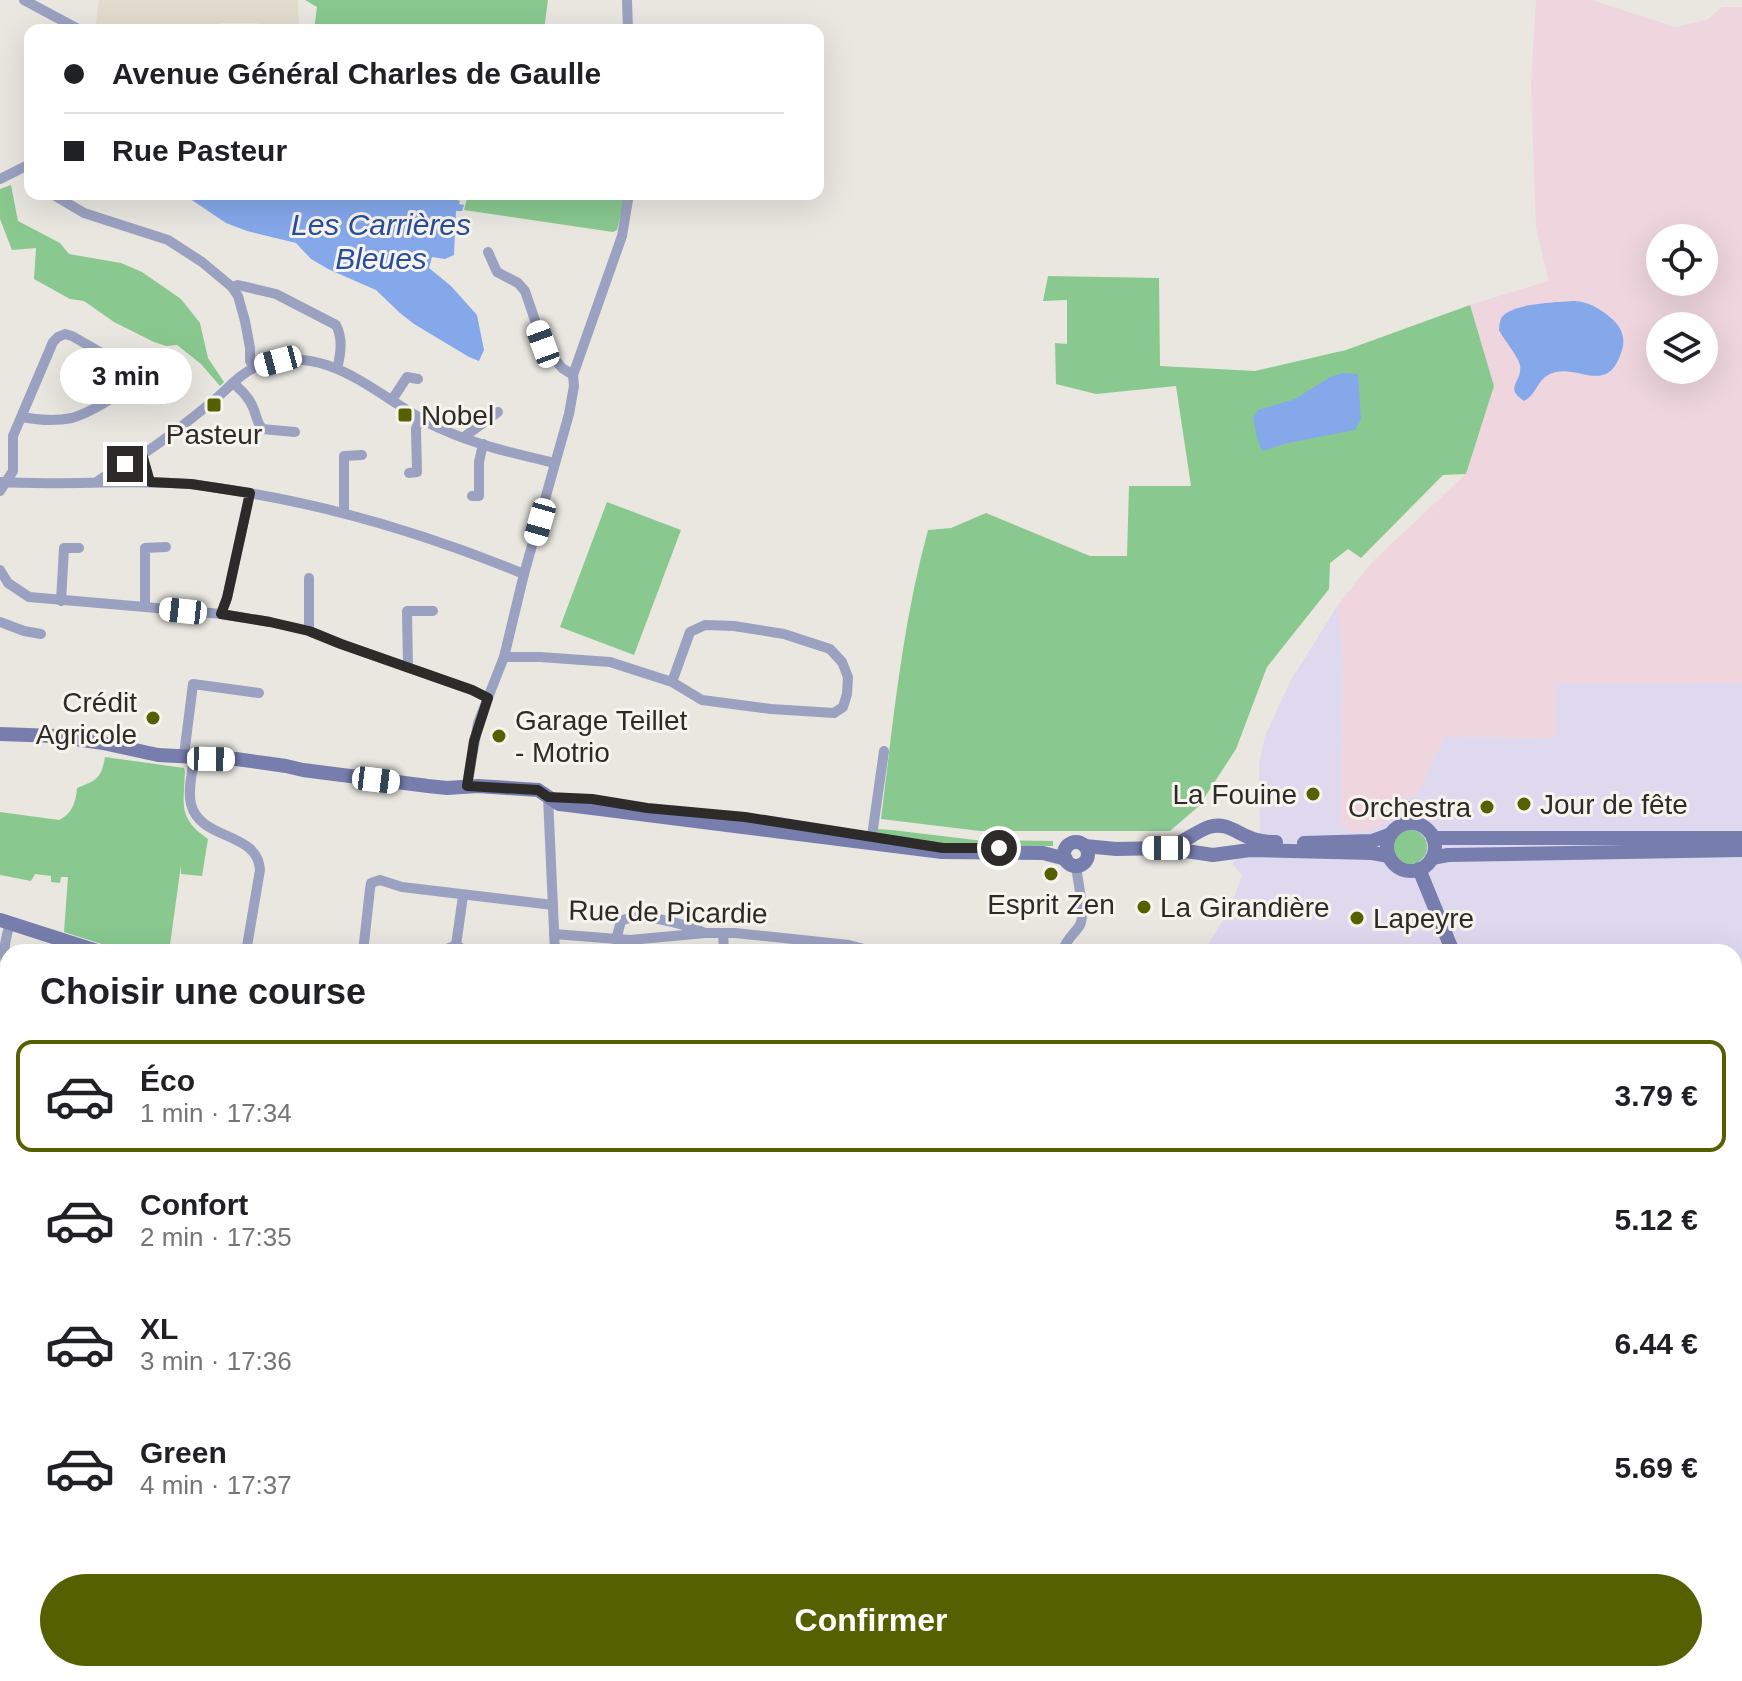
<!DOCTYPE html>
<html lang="fr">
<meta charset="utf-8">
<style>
body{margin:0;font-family:Helvetica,sans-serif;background:#f6f6f6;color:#202124;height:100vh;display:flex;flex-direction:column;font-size:30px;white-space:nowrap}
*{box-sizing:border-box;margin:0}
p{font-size:26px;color:#757577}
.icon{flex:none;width:44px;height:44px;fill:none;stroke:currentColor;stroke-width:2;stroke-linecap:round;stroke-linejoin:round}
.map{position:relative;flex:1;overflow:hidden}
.drawer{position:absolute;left:0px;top:944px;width:1742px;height:738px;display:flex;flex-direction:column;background:#fff;border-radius:24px 24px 0 0;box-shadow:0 8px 32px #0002}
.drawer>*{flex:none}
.guide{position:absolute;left:24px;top:24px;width:800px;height:176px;border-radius:16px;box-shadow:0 8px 32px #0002;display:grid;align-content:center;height:176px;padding:0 40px;background:#fff}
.tools{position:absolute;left:1646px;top:224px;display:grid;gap:16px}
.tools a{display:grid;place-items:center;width:72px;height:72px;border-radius:50%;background:#fff;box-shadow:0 8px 32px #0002;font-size:40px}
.end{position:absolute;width:36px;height:36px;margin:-18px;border:10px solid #2c2b29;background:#fff;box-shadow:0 0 0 4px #fff}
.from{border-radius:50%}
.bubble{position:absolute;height:56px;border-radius:28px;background:#fff;box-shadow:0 8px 32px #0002;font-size:26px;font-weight:700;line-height:56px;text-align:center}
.car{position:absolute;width:24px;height:48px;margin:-24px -12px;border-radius:10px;box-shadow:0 0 6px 2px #0007;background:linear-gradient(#fff 24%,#345 0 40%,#fff 0 76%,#345 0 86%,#fff 0)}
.guide b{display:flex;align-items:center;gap:28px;height:76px;font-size:30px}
.guide b+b{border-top:2px solid #e0e0e0}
.guide i{width:20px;height:20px;background:#202124}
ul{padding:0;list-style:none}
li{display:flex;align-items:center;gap:24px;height:112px;margin:0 16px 12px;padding:0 24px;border:4px solid transparent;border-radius:16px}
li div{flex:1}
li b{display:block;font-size:30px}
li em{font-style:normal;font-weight:700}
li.on{border-color:#556101}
li>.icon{width:72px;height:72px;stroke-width:1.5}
h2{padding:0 40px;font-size:36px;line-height:96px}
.cta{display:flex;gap:16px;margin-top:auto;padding:16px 40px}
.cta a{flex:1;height:92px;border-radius:48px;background:#556101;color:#fff;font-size:32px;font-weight:700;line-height:92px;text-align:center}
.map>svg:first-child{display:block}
</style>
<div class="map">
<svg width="1742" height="1681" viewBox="0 0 1742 1681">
<rect width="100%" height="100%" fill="#e9e7e0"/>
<polygon fill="#ded9ef" points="1338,605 1343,658 1341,826 1347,825 1347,831 1395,807 1397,799 1416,795 1444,737 1556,738 1554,684 1742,683 1742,1638 1734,1639 1734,952 1204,952 1230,908 1242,875 1232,864 1260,831 1259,764 1265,736 1291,680"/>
<g fill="#eed5de" fill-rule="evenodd">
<path d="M1536,0H1591L1675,27L1707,20L1722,7H1742V683L1555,684L1556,738L1444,737L1416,797L1397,799L1390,816L1383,824L1375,828L1368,831L1347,832V826H1341L1343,658L1338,605L1372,562L1466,474L1494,386L1470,305L1549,281L1536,228L1531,85ZM1660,238H1704V282H1660ZM1660,326H1704V370H1660Z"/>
<polygon points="964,1674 1242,1674 1241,1681 962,1681"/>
</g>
<g fill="#e2dcce">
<polygon points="99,0 298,0 299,30 288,30 256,23 220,23 219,30 95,30"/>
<polygon points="0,1150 8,1151 8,1227 0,1226"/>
</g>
<g fill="#89c990">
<polygon points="305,0 548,0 544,30 314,30 317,7"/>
<polygon points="11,185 18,221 60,243 69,254 121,263 142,272 181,299 200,323 208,358 224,382 220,386 201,364 177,345 166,346 154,342 114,322 84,301 70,299 34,279 36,248 12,250 0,219 0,189"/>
<polygon points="468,194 626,194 617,230 613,232 464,210"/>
<path d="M1048,276L1159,278L1160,366L1255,371L1346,350L1470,305L1494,386L1466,474L1443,475L1361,558L1348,549L1330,563L1329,589L1267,667L1236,749L1199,806L1170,831H980L881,819C893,723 902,625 928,530L951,528L986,513L1090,556H1127L1129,486H1191L1176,386L1096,394L1056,384L1055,343L1067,344V300L1043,301Z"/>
<polygon points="607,502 681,530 634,655 560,627"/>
<path d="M105,757L184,768L185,771C184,804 177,818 208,839L202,876L181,874V865L169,952H127L64,932L68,877H61L60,883L51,882V876L35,874L31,881L0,875V812L59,820C72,814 76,802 77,788C97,780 101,779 105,757Z"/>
<polygon points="877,829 892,830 975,840 1053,841 1053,846 930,845 886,839 879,836"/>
<circle cx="1410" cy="847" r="17"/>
<polygon points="8,1504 8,1546 0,1547 0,1505"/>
<polygon points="1742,1638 1742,1681 1664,1681 1664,1674 1734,1674 1734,1639"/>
<polygon points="8,1642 8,1674 316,1674 326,1681 0,1681 0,1643"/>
<polygon points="362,1674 431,1674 433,1681 371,1681"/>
<polygon points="467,1674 856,1674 848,1681 464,1681"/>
<rect x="1242" y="1674" width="399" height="7"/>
</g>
<g fill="#85a8eb">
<polygon points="183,194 442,194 460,201 459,204 464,205 462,211 456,211 454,255 445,259 432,257 429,268 451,286 477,315 484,350 479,361 469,357 414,324 400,313 376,290 328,269 311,259 296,243 247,231 226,223"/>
<path d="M1575,301C1591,302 1606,312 1617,324C1624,333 1625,343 1621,353C1606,398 1575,360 1548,375C1537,381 1536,395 1524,401C1503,387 1523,382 1520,365C1518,356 1504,340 1499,330C1499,327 1500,319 1502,317C1512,303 1559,302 1575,301Z"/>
<polygon points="1342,373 1358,374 1361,419 1355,430 1288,443 1262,451 1257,438 1253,418 1258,410 1295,399 1330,377"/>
</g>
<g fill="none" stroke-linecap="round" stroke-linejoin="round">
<g stroke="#85a8eb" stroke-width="14">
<polyline points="0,1526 8,1524"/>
<polyline points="411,1674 419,1681"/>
</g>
<g stroke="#9ba1c1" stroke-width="10">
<polyline points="24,0 80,30"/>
<polyline points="627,0 628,30"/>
<polyline points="0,179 30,164"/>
<polyline points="52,194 84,213 168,240 202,262 232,287 238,296 245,321 250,348 250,361 254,368"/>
<polyline points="488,252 497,272 518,283 525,291 543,344 562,368 573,375"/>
<path d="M232,287L238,285L276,294L336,325C343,338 341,354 337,368"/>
<path d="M233,383C242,391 250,398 254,410C257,418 257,422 262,429L295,432"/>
<polyline points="392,400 407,377 418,379"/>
<polyline points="464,437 498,412"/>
<polyline points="142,454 150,482"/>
<polyline points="409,473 417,472 416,429 420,417"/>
<path d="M98,481C112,471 126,464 140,456C165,440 190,420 213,401C227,390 239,374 256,367C328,338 379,400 439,428C476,445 516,454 555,463"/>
<path d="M0,482C63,486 126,479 189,484C209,486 229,490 249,493C343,509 436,538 524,574"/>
<path d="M0,491L13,471V436L53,342L58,337L65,334L72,336L128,368C130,373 132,374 130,380C125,394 86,414 72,418C57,421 37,420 22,417"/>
<polyline points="472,496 479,496 479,462 483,444"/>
<polyline points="344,513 344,456 362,455"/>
<polyline points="0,570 8,583 29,597 145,607 221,614 270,622 309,631 341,644 472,690 488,698"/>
<polyline points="309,578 309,631"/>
<polyline points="61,601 64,548 79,548"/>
<polyline points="145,607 145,548 166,547"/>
<polyline points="221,614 227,598 250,493"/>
<polyline points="0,622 24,631 41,634"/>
<polyline points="504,657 540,657 610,662 672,682 702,700 771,709 834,713 843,707 847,694 848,677 842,662 830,649 784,634 734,626 705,625 690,632 672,682"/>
<polyline points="408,667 407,611 433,611"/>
<path d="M194,753C194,769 187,788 191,804C200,841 258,831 260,870L246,952"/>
<polyline points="184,755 193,684 259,693"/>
<polyline points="467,786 478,723 504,657 524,574 569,414 574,386 573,375 622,236 629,194"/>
<polyline points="548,797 555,952"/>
<polyline points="1407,823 1409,806"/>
<polyline points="871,843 884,751"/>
<polyline points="723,933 724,952"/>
<polyline points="554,934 630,940 705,933 735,933 849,945 876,952"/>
<path d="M616,940L621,921C640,911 684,924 703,932"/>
<polyline points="456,945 463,896"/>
<polyline points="456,945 467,952"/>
<polyline points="363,952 370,889 371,883 380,880 402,887 553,905"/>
<polyline points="444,952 444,950 456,945"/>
<polyline points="881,952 887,950 911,952"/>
<path d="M1062,952C1068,936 1073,936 1080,925C1086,915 1077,878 1076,865"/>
<path d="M8,967C1,953 6,938 10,923"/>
<polyline points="0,1075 8,1076"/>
<polyline points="0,1139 8,1139"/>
<polyline points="5,1312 8,1280"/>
<polyline points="1232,1674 1232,1681"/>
<polyline points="973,1681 975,1674"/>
</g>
<g stroke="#777eae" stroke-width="14">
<polyline points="0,734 55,736 103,743 158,755 236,759 286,766 303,770 428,786 447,788 478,786 538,790 559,804 568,805 942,852 1043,853 1066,859"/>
<circle cx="1411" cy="847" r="24"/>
<polyline points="1433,838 1742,838"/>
<circle cx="1076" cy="854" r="12"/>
<polyline points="1304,843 1372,841 1391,834"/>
<polyline points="1085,846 1116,849 1166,848 1213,855 1250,850 1372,853 1389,856"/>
<path d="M1169,847C1183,843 1195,832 1209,827C1228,821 1239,836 1257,840C1263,842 1269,842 1276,842"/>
<polyline points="1432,858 1448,855 1742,850"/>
<polyline points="1419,869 1453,952"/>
<polyline points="0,920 100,952"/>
<polyline points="1734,1195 1742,1194"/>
<polyline points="1651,1681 1651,1674"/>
</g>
</g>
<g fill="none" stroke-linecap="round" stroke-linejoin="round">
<polyline stroke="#2c2b29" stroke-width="10" points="125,464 142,454 150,482 191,484 250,493 227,598 221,614 270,622 309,631 341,644 472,690 488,698 474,741 467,786 538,790 548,797 592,799 647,808 745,817 943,848 999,848"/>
</g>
<g fill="#556101" stroke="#f7f4ed" stroke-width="3">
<rect x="206" y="397" width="16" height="16" rx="4"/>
<rect x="397" y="407" width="16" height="16" rx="4"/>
<circle cx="153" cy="718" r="8"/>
<circle cx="499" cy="736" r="8"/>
<circle cx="1313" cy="794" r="8"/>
<circle cx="1524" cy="804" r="8"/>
<circle cx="1487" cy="807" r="8"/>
<circle cx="1051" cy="874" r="8"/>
<circle cx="1144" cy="907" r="8"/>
<circle cx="1357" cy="918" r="8"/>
</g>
<g text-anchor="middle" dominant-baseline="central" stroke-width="6" stroke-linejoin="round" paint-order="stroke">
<g font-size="28" fill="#2c2b29" stroke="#f7f4ed" text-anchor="start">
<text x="421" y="415">Nobel</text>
<text x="214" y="434" text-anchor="middle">Pasteur</text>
<text x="137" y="702" text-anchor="end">Crédit<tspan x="137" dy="32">Agricole</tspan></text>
<text x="515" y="720">Garage Teillet<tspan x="515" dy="32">- Motrio</tspan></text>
<text x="1297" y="794" text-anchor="end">La Fouine</text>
<text x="1540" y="804">Jour de fête</text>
<text x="1471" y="807" text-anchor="end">Orchestra</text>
<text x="1051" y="904" text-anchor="middle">Esprit Zen</text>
<text x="1160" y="907">La Girandière</text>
<text x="1373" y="918">Lapeyre</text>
</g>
<g font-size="28" fill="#2c2b29" stroke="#f7f4ed">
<text transform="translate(668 912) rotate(1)">Rue de Picardie</text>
</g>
<g font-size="30" font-style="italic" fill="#284e9d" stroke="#f7f4ed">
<text x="381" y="224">Les Carrières<tspan x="381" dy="34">Bleues</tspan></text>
</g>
</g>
</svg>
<div class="tools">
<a><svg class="icon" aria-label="locate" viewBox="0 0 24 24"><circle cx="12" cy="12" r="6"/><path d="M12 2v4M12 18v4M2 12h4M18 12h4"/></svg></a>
<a><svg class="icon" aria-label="layers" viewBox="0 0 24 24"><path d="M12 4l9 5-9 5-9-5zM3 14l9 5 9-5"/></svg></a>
</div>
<i class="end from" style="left:999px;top:848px"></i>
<i class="end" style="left:125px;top:464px"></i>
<div class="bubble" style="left:60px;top:348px;width:132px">3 min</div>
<i class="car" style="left:543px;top:344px;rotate:340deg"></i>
<i class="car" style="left:278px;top:361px;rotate:255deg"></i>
<i class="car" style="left:540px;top:522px;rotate:196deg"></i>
<i class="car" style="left:183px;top:611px;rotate:276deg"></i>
<i class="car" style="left:211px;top:759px;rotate:91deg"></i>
<i class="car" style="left:376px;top:780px;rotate:97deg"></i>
<i class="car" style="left:1166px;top:848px;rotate:270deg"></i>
<div class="guide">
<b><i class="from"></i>Avenue Général Charles de Gaulle</b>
<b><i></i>Rue Pasteur</b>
</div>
<section class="drawer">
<h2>Choisir une course</h2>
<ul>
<li class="on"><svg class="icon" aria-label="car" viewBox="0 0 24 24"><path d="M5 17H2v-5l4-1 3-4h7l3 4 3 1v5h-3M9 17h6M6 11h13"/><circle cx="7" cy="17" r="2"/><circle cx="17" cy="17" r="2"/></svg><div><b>Éco</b><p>1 min · 17:34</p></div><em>3.79 €</em></li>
<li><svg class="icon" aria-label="car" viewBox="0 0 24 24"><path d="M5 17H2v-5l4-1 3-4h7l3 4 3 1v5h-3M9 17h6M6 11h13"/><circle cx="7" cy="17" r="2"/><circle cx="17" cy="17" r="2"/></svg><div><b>Confort</b><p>2 min · 17:35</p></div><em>5.12 €</em></li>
<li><svg class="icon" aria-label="car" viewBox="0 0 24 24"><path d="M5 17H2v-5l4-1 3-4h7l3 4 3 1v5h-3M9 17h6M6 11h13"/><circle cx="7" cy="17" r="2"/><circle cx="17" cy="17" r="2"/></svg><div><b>XL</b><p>3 min · 17:36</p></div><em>6.44 €</em></li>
<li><svg class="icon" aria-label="car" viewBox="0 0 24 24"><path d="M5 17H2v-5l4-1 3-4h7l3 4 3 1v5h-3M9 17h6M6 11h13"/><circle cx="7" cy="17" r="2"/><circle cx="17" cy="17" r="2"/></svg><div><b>Green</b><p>4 min · 17:37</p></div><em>5.69 €</em></li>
</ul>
<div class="cta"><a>Confirmer</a></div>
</section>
</div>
